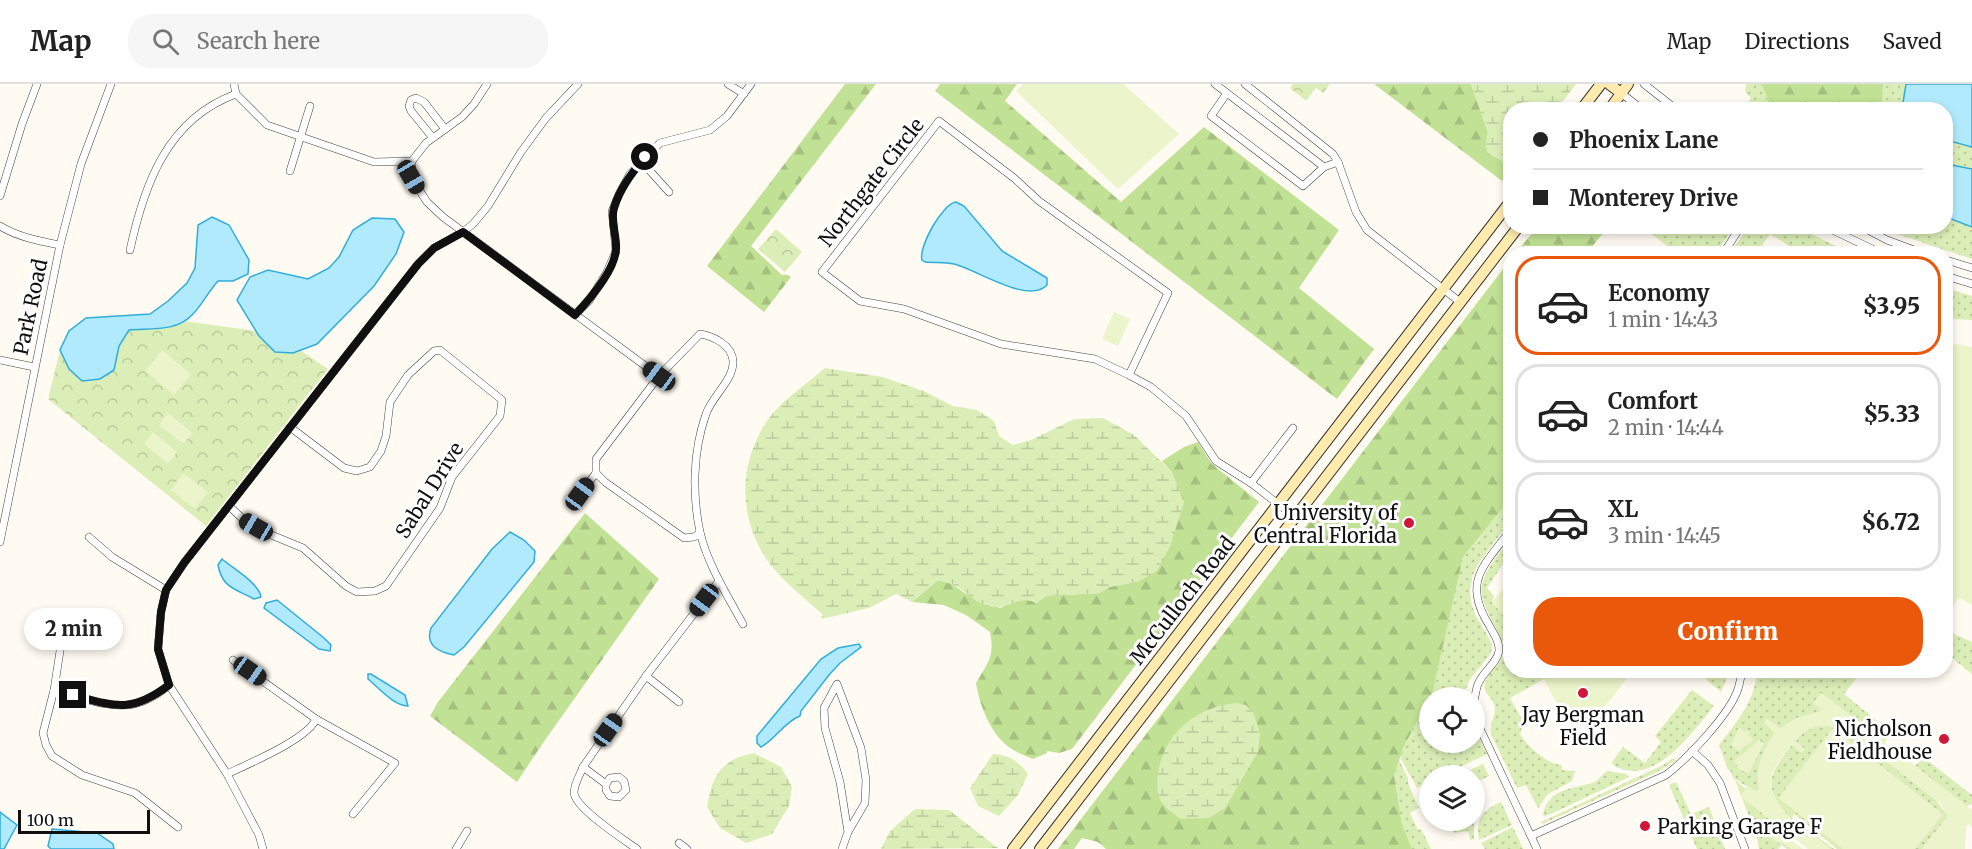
<!DOCTYPE html>
<meta charset="utf-8">
<style>
body{margin:0;font-family:Merriweather,serif;background:#f6f6f6;color:#222;height:100vh;display:flex;flex-direction:column;font-size:22px;white-space:nowrap}
*{box-sizing:border-box;margin:0}
p{font-size:20px;color:#767676}
.icon{flex:none;width:33px;height:33px;fill:none;stroke:currentColor;stroke-width:2;stroke-linecap:round;stroke-linejoin:round}
.map{position:relative;flex:1;overflow:hidden}
.side{position:absolute;left:1503px;top:162px;width:450px;height:432px;display:flex;flex-direction:column;background:#fff;border-radius:24px;box-shadow:0 3px 9px #0003}
.side>*{flex:none}
.guide{position:absolute;left:1503px;top:18px;width:450px;height:132px;border-radius:24px;box-shadow:0 3px 9px #0003;display:grid;align-content:center;height:132px;padding:0 30px;background:#fff}
.fabs{position:absolute;left:1419px;top:603px;display:grid;gap:12px}
.fabs a{display:grid;place-items:center;width:66px;height:66px;border-radius:50%;background:#fff;box-shadow:0 3px 9px #0003;font-size:30px}
.scale{position:absolute;left:18px;bottom:15px;width:132px;box-sizing:border-box;padding-left:6px;border:3px solid #101010;border-top:0;font-size:16px;line-height:21px;white-space:nowrap;color:#101010;-webkit-text-stroke:4px #fff;paint-order:stroke}
.end{position:absolute;width:27px;height:27px;margin:-14px;border:8px solid #101010;background:#fff;box-shadow:0 0 0 3px #fff}
.from{border-radius:50%}
.bubble{position:absolute;height:42px;border-radius:21px;background:#fff;box-shadow:0 3px 9px #0003;font-size:20px;font-weight:800;line-height:42px;text-align:center}
.car{position:absolute;width:18px;height:36px;margin:-18px -9px;border-radius:8px;box-shadow:0 0 4px 2px #0007;background:linear-gradient(#222 24%,#8ab4d8 0 40%,#222 0 76%,#8ab4d8 0 86%,#222 0)}
.guide b{display:flex;align-items:center;gap:21px;height:57px;font-size:22px}
.guide b+b{border-top:2px solid #e0e0e0}
.guide i{width:15px;height:15px;background:#222}
ul{padding:10px 0 0;list-style:none}
li{display:flex;align-items:center;gap:18px;height:99px;margin:0 12px 9px;padding:0 18px;border:3px solid #e0e0e0;border-radius:24px}
li div{flex:1}
li b{display:block;font-size:22px}
li em{font-style:normal;font-weight:800}
li.active{border-color:#ea580c}
li>.icon{width:54px;height:54px;stroke-width:1.5}
.cta{display:flex;gap:12px;margin-top:auto;padding:12px 30px}
.cta a{flex:1;height:69px;border-radius:24px;background:#ea580c;color:#fff;font-size:24px;font-weight:800;line-height:69px;text-align:center}
header{display:flex;align-items:center;gap:36px;box-sizing:border-box;height:84px;padding:0 30px;background:#fff;border-bottom:2px solid #e0e0e0}
header strong{font-size:28px}
nav{display:flex;gap:33px;margin-inline-start:auto;font-size:21px}
.search{width:420px;height:54px;background:#f6f6f6;display:flex;align-items:center;gap:15px;box-sizing:border-box;padding:0 21px;border-radius:24px;color:#767676;font-size:22px}
.map>svg:first-child{display:block}
</style>
<header>
<strong>Map</strong>
<div class="search"><svg class="icon" aria-label="search" viewBox="0 0 24 24"><circle cx="10" cy="10" r="6"/><path d="M15 15l6 6"/></svg>Search here</div>
<nav><a>Map</a><a>Directions</a><a>Saved</a></nav>
</header>
<div class="map">
<svg width="1972" height="765" viewBox="0 0 1972 765">
<defs>
<pattern id="grass-dots" width="8" height="8" patternUnits="userSpaceOnUse" patternTransform="scale(1.5)"><rect width="8" height="8" fill="#dbeeb7"/><path d="M2 2h.1M6 6h.1" fill="none" stroke="#bbcb9c" stroke-width="1.8" stroke-linecap="round"/></pattern>
<pattern id="forest-firs" width="22" height="20" patternUnits="userSpaceOnUse" patternTransform="scale(1.5)"><rect width="22" height="20" fill="#c1e194"/><path d="M5 1l3.5 6h-7zM16 11l3.5 6h-7z" fill="#a5c07f"/></pattern>
<pattern id="wetland-marsh" width="20" height="14" patternUnits="userSpaceOnUse" patternTransform="scale(1.5)"><rect width="20" height="14" fill="#dbeeb7"/><path d="M1 5h8M5 5V1M11 12h8M15 12V8" fill="none" stroke="#bbcb9c"/></pattern>
<pattern id="park-crowns" width="20" height="18" patternUnits="userSpaceOnUse" patternTransform="scale(1.5)"><rect width="20" height="18" fill="#dbeeb7"/><path d="M2 6a3 3 0 1 1 6 0M12 15a3 3 0 1 1 6 0" fill="none" stroke="#bbcb9c"/></pattern>
</defs>
<rect width="100%" height="100%" fill="#fffbf2"/>
<g fill="url(#grass-dots)" fill-rule="evenodd">
<polygon points="1746,0 1759,0 1763,3 1771,25 1743,26 1751,14 1745,8"/>
<polygon points="1883,0 1972,0 1972,175 1897,150 1879,143 1946,142 1946,26 1881,25"/>
<polygon points="1651,143 1651,142 1734,143 1715,170 1676,169 1650,149 1654,145"/>
<polygon points="1748,143 1797,143 1840,164 1840,169 1800,169 1770,150 1757,169 1730,169"/>
<polygon points="1946,204 1972,212 1972,236 1952,235 1946,231"/>
<polygon points="1510,415 1510,437 1478,480 1473,491 1470,506 1471,519 1475,530 1492,560 1492,566 1489,572 1470,595 1466,605 1457,613 1430,614 1463,473"/>
<path d="M1510,455V480L1505,477L1487,504L1494,512L1491,520L1492,518L1510,539V586L1539,587L1544,595L1510,614L1524,639L1520,650C1528,662 1546,680 1562,681V686L1575,687L1572,697L1548,710L1538,724L1526,701L1517,704L1492,652C1487,641 1498,632 1494,620C1491,612 1482,608 1485,599C1489,584 1503,583 1505,562C1477,505 1469,508 1510,455Z"/>
<polygon points="1946,546 1972,558 1972,590 1946,569"/>
<polygon points="1703,587 1728,587 1725,599 1721,608 1702,592 1705,589"/>
<path d="M1757,587H1862L1844,610L1892,649L1885,658L1821,609V625L1819,628L1797,634L1780,645L1767,635L1764,639L1776,648C1762,666 1756,683 1759,705L1756,708L1733,694L1730,686H1728L1719,661C1737,638 1755,617 1757,587ZM1759,656L1763,660L1749,688L1740,686Z"/>
<path d="M1692,606L1714,622C1692,649 1653,705 1613,681L1612,678L1623,663L1645,679L1661,658L1655,652Z"/>
<polygon points="1429,615 1430,658 1474,658 1475,650 1478,652 1487,670 1444,691 1430,692 1429,698 1417,704 1400,673 1404,662"/>
<path d="M1829,642L1846,647L1855,653L1936,716L1948,732L1922,765H1837L1794,730L1792,734L1834,765H1830L1787,731C1761,701 1771,688 1792,661L1802,669L1795,657C1805,645 1814,641 1829,642Z"/>
<polygon points="1923,673 1972,711 1972,720 1966,722 1915,682"/>
<polygon points="1674,674 1676,676 1659,687 1542,740 1541,738 1663,681"/>
<polygon points="1399,676 1408,694 1408,699 1419,724 1410,729 1418,746 1421,745 1431,765 1412,765 1402,742 1394,691"/>
<polygon points="1483,680 1489,692 1475,699 1474,692 1465,691 1463,689"/>
<path d="M1607,687L1627,690L1629,693L1551,730L1545,732L1543,731C1548,704 1572,705 1592,699C1599,697 1602,690 1607,687Z"/>
<polygon points="1735,696 1746,705 1741,712 1777,741 1769,752 1781,760 1782,758 1792,765 1787,765 1782,761 1778,765 1759,765 1754,739 1750,735"/>
<polygon points="1676,698 1691,730 1709,723 1725,765 1697,765 1669,701"/>
<path d="M1501,718L1512,741L1479,756C1475,735 1483,726 1501,718Z"/>
<polygon points="1474,736 1474,755 1470,756 1468,747 1454,749 1449,738 1453,737"/>
<polygon points="1513,743 1523,765 1485,765 1481,759"/>
</g>
<g fill="url(#forest-firs)">
<polygon points="845,0 876,0 751,162 782,191 788,191 791,193 764,228 707,182"/>
<polygon points="940,0 1017,0 1005,17 1121,118 1204,43 1339,146 1299,204 1374,265 1337,315 935,7"/>
<polygon points="1374,0 1471,0 1488,48 1486,61 1488,69 1510,81 1510,87 1502,97"/>
<polygon points="1759,0 1883,0 1882,22 1881,26 1771,25 1763,3"/>
<polygon points="1537,143 1537,142 1608,143 1587,169 1516,169"/>
<polygon points="1510,176 1510,351 1507,356 1510,358 1510,415 1463,473 1432,610 1404,662 1394,691 1402,741 1412,765 1106,765 1098,758 1082,754 1074,765 1058,765"/>
<path d="M1198,358L1212,380L1259,418L1072,665L1059,669L1047,667V669L1033,675C1024,671 1012,667 1004,659C989,645 979,619 976,599C988,579 995,572 990,548L966,531L944,521L912,518L938,496L952,500L966,510L1000,524C1011,519 1025,512 1036,519L1046,512L1099,509L1109,503L1139,497L1172,388L1162,377L1184,363Z"/>
<polygon points="585,429 659,495 543,659 517,698 430,632 438,618"/>
</g>
<g fill="url(#wetland-marsh)">
<polygon points="1471,0 1576,0 1557,25 1510,26 1510,81 1488,69 1486,61 1488,48"/>
<path d="M825,284L883,293L926,308L953,322L977,326L994,337L999,352L1013,361L1031,356L1074,335L1103,334L1134,351L1172,388L1184,418L1171,460L1157,487L1139,497L1109,503L1099,509L1046,512L1036,519C1022,510 1010,524 996,523C975,522 969,508 952,500C947,498 942,497 938,496L912,518L896,510L869,524L821,535L823,531C803,512 776,493 762,468C738,426 740,377 767,337C781,316 806,301 825,284Z"/>
<path d="M1236,619L1246,621L1254,630L1260,650L1258,668L1225,724L1209,734L1181,735C1176,731 1167,726 1163,720C1156,711 1157,698 1158,688C1165,649 1196,623 1236,619Z"/>
<path d="M754,669L781,683L792,703L789,722L772,750L746,759L720,744L707,723C712,692 721,675 754,669Z"/>
<path d="M993,670C1010,671 1018,677 1028,690L1018,711L999,732L978,722L970,704Z"/>
<polygon points="915,725 949,726 998,764 881,765 890,747"/>
</g>
<g fill="url(#park-crowns)">
<polygon points="1293,0 1330,0 1323,9 1316,4 1306,17 1290,4"/>
<polygon points="776,145 802,168 785,188 758,165"/>
<polygon points="184,237 256,247 259,252 293,269 300,266 328,285 206,442 48,315 60,266 69,285 114,286 119,262 129,246 176,242"/>
</g>
<g fill="#ebf4ca">
<polygon points="1023,0 1123,0 1179,50 1118,105 1016,7"/>
<polygon points="1114,228 1130,235 1118,262 1102,255"/>
<polygon points="1956,260 1972,263 1972,521 1959,514 1951,524 1946,520 1946,262"/>
<polygon points="162,266 191,290 174,311 145,287"/>
<polygon points="168,329 193,349 183,360 159,341"/>
<polygon points="153,348 177,368 168,380 144,360"/>
<polygon points="183,389 208,408 195,425 171,406"/>
<polygon points="1510,496 1510,539 1492,518"/>
<path d="M1539,587H1632C1618,605 1589,656 1563,627C1553,616 1547,599 1539,587Z"/>
<path d="M1821,609L1972,726V743L1968,740L1966,743L1965,765H1922L1948,732L1940,719L1851,650C1832,638 1809,638 1796,657L1805,665L1802,669L1792,661C1786,669 1776,678 1773,688C1761,721 1809,748 1830,765H1808L1789,750L1787,753L1803,765H1792L1783,758L1780,760L1769,752L1777,741L1740,712L1748,702L1756,708L1759,705C1756,684 1762,665 1775,649L1764,639L1767,635L1780,644L1797,634L1819,628L1821,625L1813,619Z"/>
<polygon points="1739,643 1745,648 1747,646 1750,648 1748,651 1754,656 1739,667 1731,661"/>
<polygon points="1833,644 1943,730 1915,765 1843,765 1778,714"/>
<polygon points="1759,656 1763,659 1749,689 1740,686 1734,677"/>
</g>
<g fill="#b1eafc" stroke="#31addb" stroke-width="1.5">
<polygon points="1906,0 1972,0 1972,63 1946,56 1946,26 1902,25"/>
<polygon points="1946,80 1972,85 1972,143 1946,133"/>
<path d="M956,118L964,122L1002,167L1047,194V201C1028,221 976,185 954,180C945,178 935,179 925,178L922,176C918,163 943,119 956,118Z"/>
<path d="M212,133L229,141L249,176L248,190L233,197H218C208,208 202,221 192,231C176,248 150,244 129,246L119,262L114,286L100,295L82,297L69,285L60,266L69,247L86,234L150,230L168,217L187,199L195,184L198,141Z"/>
<polygon points="372,134 395,135 404,148 396,170 374,202 317,260 293,269 275,268 259,252 237,216 250,193 268,186 308,195 329,184 339,173 353,146"/>
<path d="M510,448L524,456L535,467L534,478L464,563L454,571C438,568 425,561 431,544L492,465Z"/>
<path d="M222,475C232,484 259,499 261,513L254,515C236,505 222,504 218,481Z"/>
<polygon points="277,516 324,554 331,561 330,567 319,565 264,524 266,519"/>
<path d="M859,560L861,563L840,579L829,591L801,627L800,632C784,638 776,655 761,663L757,659V652L821,575L838,564Z"/>
<path d="M368,590H371L405,611L408,622C394,622 379,604 368,595Z"/>
<polygon points="0,728 17,741 4,765 0,765"/>
<polygon points="52,745 97,749 113,760 114,765 51,765 48,762"/>
</g>
<g fill="none" stroke-linecap="round" stroke-linejoin="round">
<defs>
<g id="street">
<polyline points="234,0 236,10 267,41 374,78 412,77 426,59 462,33 474,20 487,0"/>
<polyline points="728,0 744,10"/>
<polyline points="1215,0 1324,83 1338,78"/>
<polyline points="1245,0 1333,70 1338,78 1356,128 1367,146 1460,218"/>
<polyline points="1644,0 1677,26"/>
<polyline points="1227,9 1211,32 1303,102 1324,83"/>
<polyline points="1621,9 1643,26"/>
<polygon points="939,37 1014,94 1039,117 1168,209 1129,291 1095,275 1001,260 904,225 860,217 822,188"/>
<polyline points="433,54 411,27 409,22 411,16 416,14 424,18 445,45"/>
<polyline points="412,77 411,93 427,118 443,133 659,292"/>
<polyline points="641,77 669,108"/>
<polyline points="290,87 310,22"/>
<polyline points="0,112 22,40 37,0"/>
<path d="M0,142C18,153 39,157 60,161"/>
<polyline points="1824,142 1883,170"/>
<polyline points="1860,142 1887,156 1925,170"/>
<path d="M130,166C144,101 167,35 236,10"/>
<polyline points="1723,170 1741,142"/>
<polyline points="1946,176 1972,184"/>
<polyline points="1946,192 1972,200"/>
<polyline points="575,231 589,217 607,188 616,167 612,127 619,110 630,90 660,59 710,46 727,32 751,0"/>
<polyline points="0,276 34,283"/>
<polyline points="1129,291 1151,303 1186,332 1216,377 1251,399 1295,433"/>
<path d="M596,389V375L659,292L700,250C713,252 732,261 733,277C734,296 712,312 706,330C693,367 692,410 700,448C707,479 728,513 743,540"/>
<polyline points="1251,399 1293,344"/>
<polyline points="580,410 596,389 605,398 684,454 694,453 700,449"/>
<polyline points="229,422 244,436 269,450 303,464 346,502 357,508 375,507 386,502 440,424 452,393 500,332 502,316 440,266 434,267 408,291 390,318 386,352 381,367 370,383 357,387 344,384 290,343"/>
<polyline points="89,453 112,473 166,506"/>
<polyline points="0,458 60,161 81,80 111,0"/>
<polyline points="62,554 54,606 43,649 46,661 52,672 82,691 135,709 178,743"/>
<polyline points="233,576 316,635 395,679 353,730"/>
<polyline points="646,592 679,618"/>
<path d="M54,606C81,613 115,628 141,618C152,614 161,608 169,601"/>
<path d="M1474,616C1476,610 1476,603 1479,598C1484,587 1497,579 1499,567C1500,557 1493,549 1489,541C1462,498 1484,481 1510,447"/>
<polyline points="1474,632 1537,765"/>
<polyline points="1692,667 1708,681 1720,699 1745,765"/>
<path d="M583,683C580,691 574,700 574,709C576,725 623,755 637,765"/>
<path d="M227,690C248,680 308,655 316,635"/>
<polyline points="606,700 610,694 619,693 624,697 626,706 619,713 610,712 606,706 606,700 583,683 646,592 719,497"/>
<path d="M1531,752L1666,691C1687,675 1730,630 1738,605C1740,599 1741,592 1742,586"/>
<polyline points="679,759 687,765"/>
<polyline points="263,765 259,751 227,690 169,601 158,565 161,528 166,506 184,479 418,180 434,164 463,148 473,140 488,122 521,68 546,34 578,0"/>
<polyline points="456,765 467,747"/>
<polyline points="842,765 848,748 865,719 866,696 861,664 837,600 824,624 825,644 840,698 848,748"/>
</g>
<g id="secondary">
<polyline points="1609,0 1621,9"/>
<polyline points="1581,26 1601,0"/>
<polyline points="1609,26 1628,0"/>
<polyline points="1013,765 1510,118"/>
<polyline points="1040,765 1519,142"/>
</g>
</defs>
<use href="#street" stroke="#434343" stroke-width="8"/>
<use href="#secondary" stroke="#323232" stroke-width="12"/>
<use href="#street" stroke="#fff" stroke-width="7"/>
<use href="#secondary" stroke="#ffebad" stroke-width="10"/>
</g>
<g fill="none" stroke-linecap="round" stroke-linejoin="round">
<path stroke="#101010" stroke-width="8" d="M73,611C116,623 132,629 169,601L158,565L161,528L166,506L184,479L418,180L434,164L463,148L575,231C589,216 615,186 616,165C617,152 610,137 614,124C620,104 632,89 645,73"/>
</g>
<g fill="#cf1839" stroke="#fff" stroke-width="2">
<circle cx="1409" cy="439" r="6"/>
<circle cx="1583" cy="609" r="6"/>
<circle cx="1944" cy="655" r="6"/>
<circle cx="1645" cy="742" r="6"/>
</g>
<g text-anchor="middle" dominant-baseline="central" stroke-width="6" stroke-linejoin="round" paint-order="stroke">
<g font-size="20" fill="#101010" stroke="#fff">
<text transform="translate(871 98) rotate(-52)">Northgate Circle</text>
<text transform="translate(30 223) rotate(-78)">Park Road</text>
<text transform="translate(429 406) rotate(-58)">Sabal Drive</text>
<text transform="translate(1182 516) rotate(-52)">McCulloch Road</text>
</g>
<g font-size="20" fill="#101010" stroke="#fff" text-anchor="end">
<text x="1397" y="428">University of<tspan x="1397" dy="23">Central Florida</tspan></text>
<text x="1583" y="630" text-anchor="middle">Jay Bergman<tspan x="1583" dy="23">Field</tspan></text>
<text x="1932" y="644">Nicholson<tspan x="1932" dy="23">Fieldhouse</tspan></text>
<text x="1657" y="742" text-anchor="start">Parking Garage F</text>
</g>
</g>
</svg>
<div class="fabs">
<a><svg class="icon" aria-label="locate" viewBox="0 0 24 24"><circle cx="12" cy="12" r="6"/><path d="M12 2v4M12 18v4M2 12h4M18 12h4"/></svg></a>
<a><svg class="icon" aria-label="layers" viewBox="0 0 24 24"><path d="M12 4l9 5-9 5-9-5zM3 14l9 5 9-5"/></svg></a>
</div>
<div class="scale">100 m</div>
<i class="end from" style="left:645px;top:73px"></i>
<i class="end" style="left:73px;top:611px"></i>
<div class="bubble" style="left:24px;top:524px;width:99px">2 min</div>
<i class="car" style="left:411px;top:93px;rotate:150deg"></i>
<i class="car" style="left:659px;top:292px;rotate:306deg"></i>
<i class="car" style="left:580px;top:410px;rotate:36deg"></i>
<i class="car" style="left:256px;top:443px;rotate:300deg"></i>
<i class="car" style="left:704px;top:516px;rotate:217deg"></i>
<i class="car" style="left:250px;top:587px;rotate:125deg"></i>
<i class="car" style="left:608px;top:646px;rotate:35deg"></i>
<div class="guide">
<b><i class="from"></i>Phoenix Lane</b>
<b><i></i>Monterey Drive</b>
</div>
<section class="side">
<ul>
<li class="active"><svg class="icon" aria-label="car" viewBox="0 0 24 24"><path d="M5 17H2v-5l4-1 3-4h7l3 4 3 1v5h-3M9 17h6M6 11h13"/><circle cx="7" cy="17" r="2"/><circle cx="17" cy="17" r="2"/></svg><div><b>Economy</b><p>1 min · 14:43</p></div><em>$3.95</em></li>
<li><svg class="icon" aria-label="car" viewBox="0 0 24 24"><path d="M5 17H2v-5l4-1 3-4h7l3 4 3 1v5h-3M9 17h6M6 11h13"/><circle cx="7" cy="17" r="2"/><circle cx="17" cy="17" r="2"/></svg><div><b>Comfort</b><p>2 min · 14:44</p></div><em>$5.33</em></li>
<li><svg class="icon" aria-label="car" viewBox="0 0 24 24"><path d="M5 17H2v-5l4-1 3-4h7l3 4 3 1v5h-3M9 17h6M6 11h13"/><circle cx="7" cy="17" r="2"/><circle cx="17" cy="17" r="2"/></svg><div><b>XL</b><p>3 min · 14:45</p></div><em>$6.72</em></li>
</ul>
<div class="cta"><a>Confirm</a></div>
</section>
</div>
